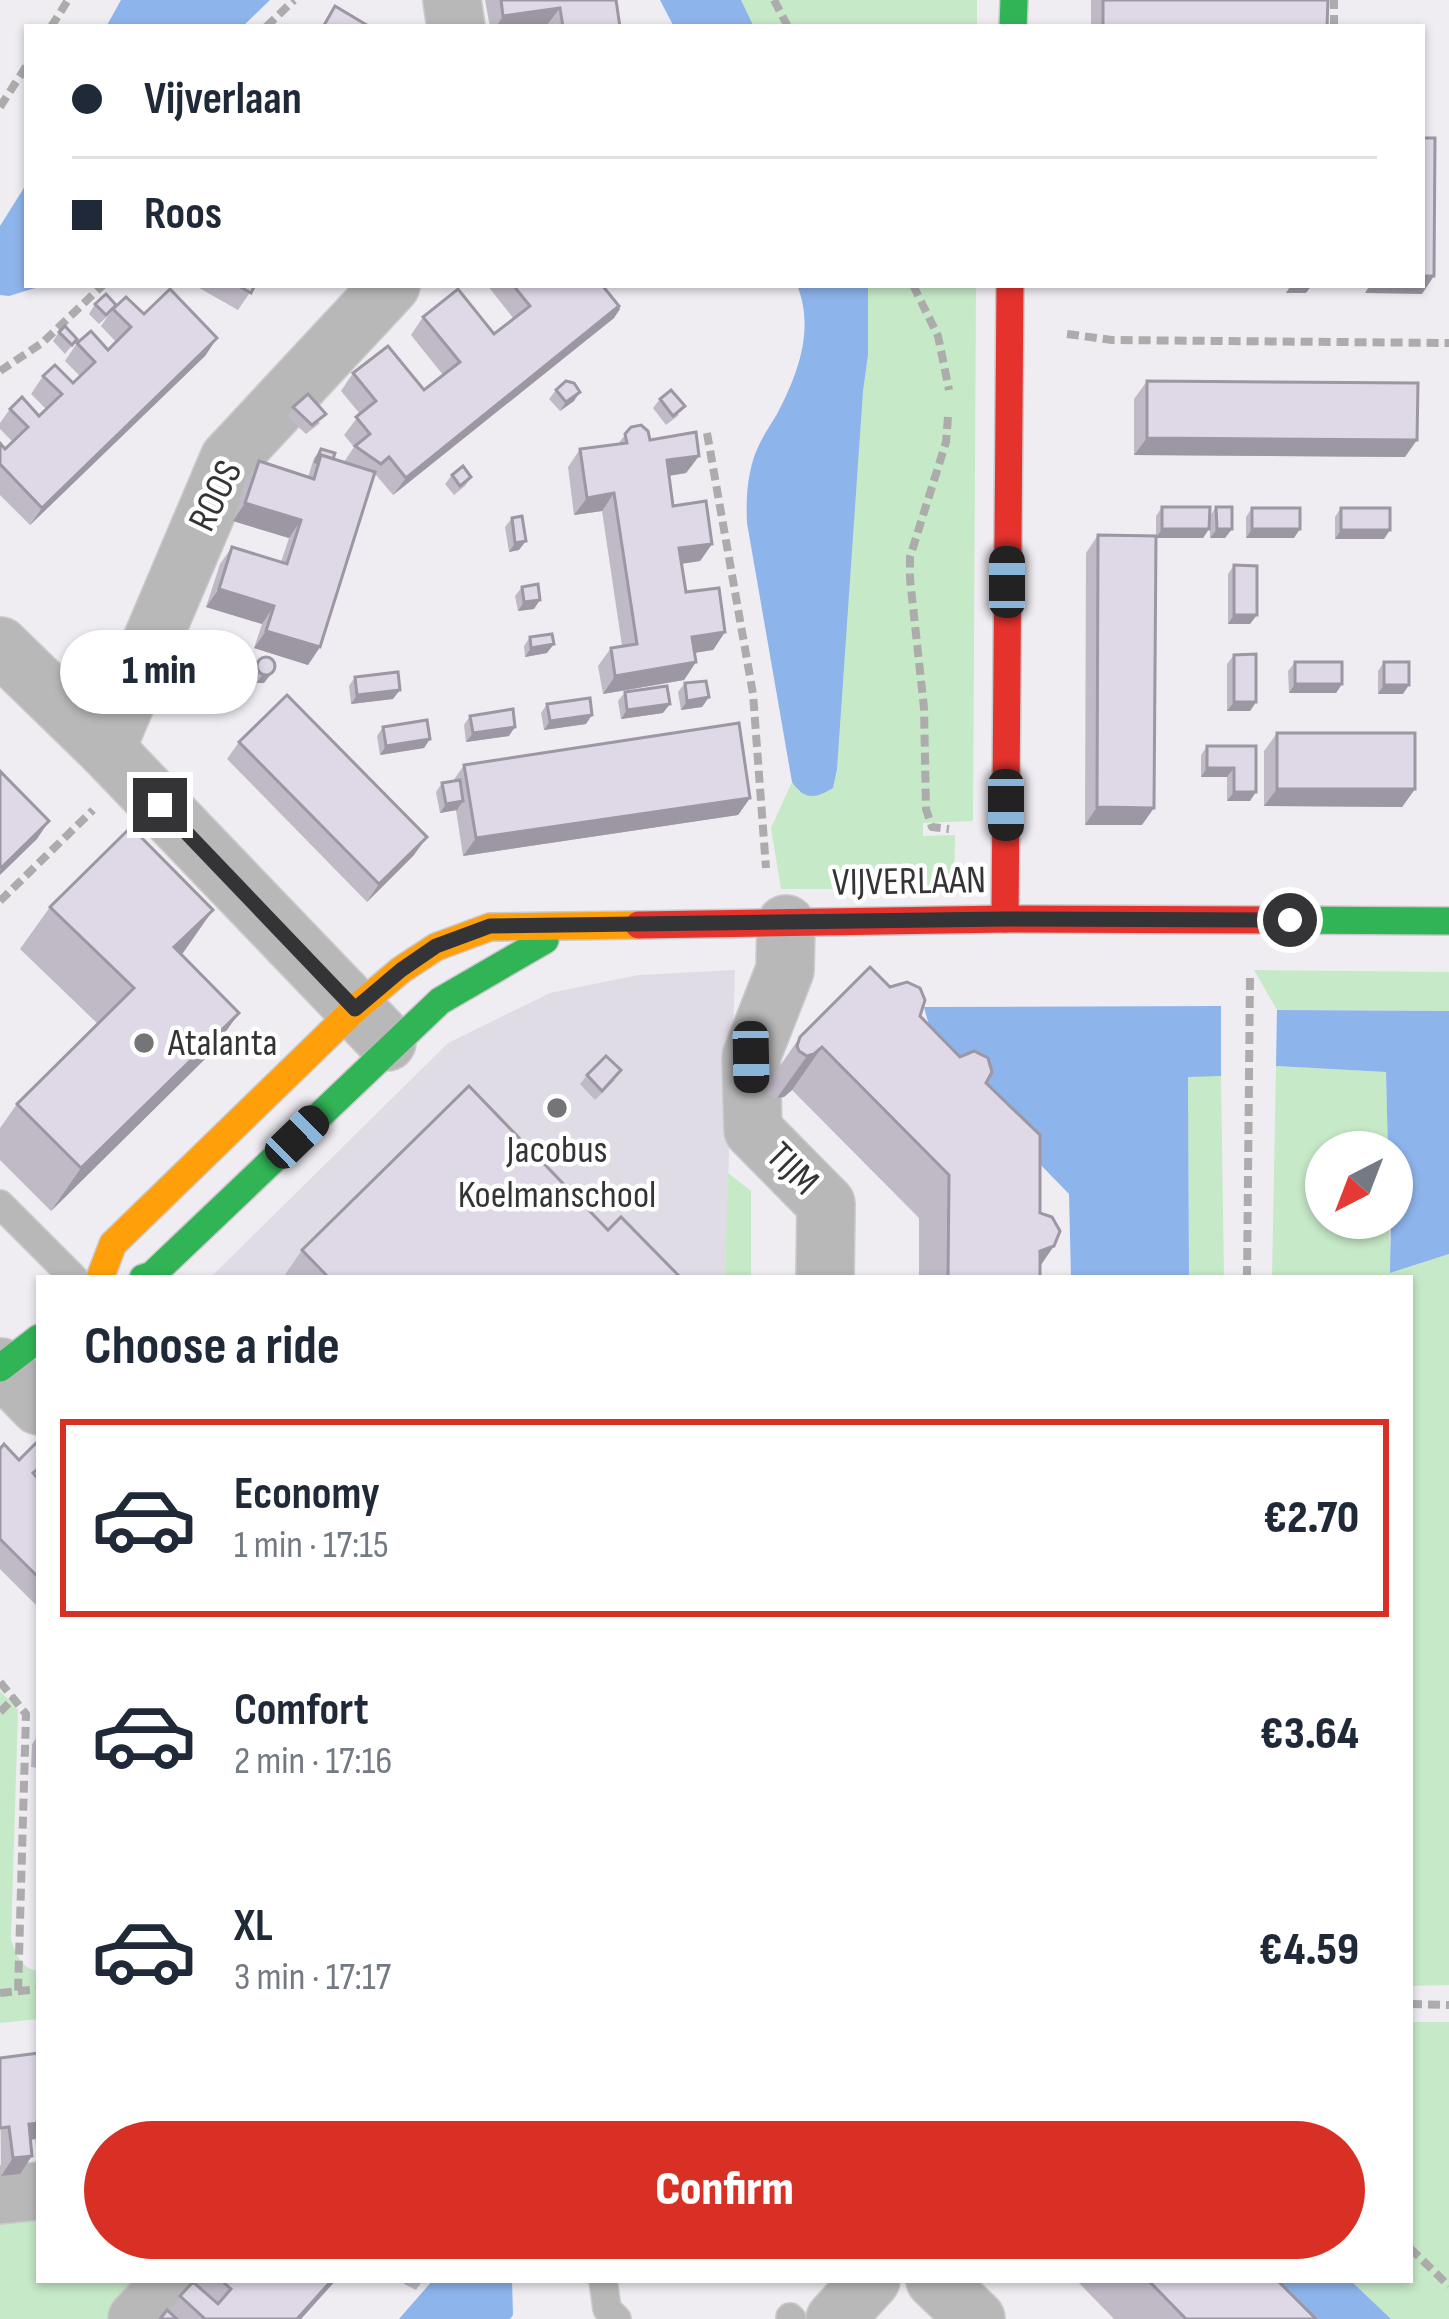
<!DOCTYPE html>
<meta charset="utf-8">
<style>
body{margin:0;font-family:"Sofia Sans Condensed",sans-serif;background:#f6f6f7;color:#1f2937;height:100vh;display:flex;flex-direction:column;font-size:45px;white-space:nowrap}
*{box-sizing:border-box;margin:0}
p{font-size:39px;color:#747a83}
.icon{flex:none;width:66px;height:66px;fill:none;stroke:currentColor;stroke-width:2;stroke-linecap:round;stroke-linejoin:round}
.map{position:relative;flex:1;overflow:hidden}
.drawer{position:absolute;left:36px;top:1275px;width:1377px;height:1008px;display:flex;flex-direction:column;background:#fff;border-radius:0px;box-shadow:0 3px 9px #0004}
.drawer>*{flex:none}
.banner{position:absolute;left:24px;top:24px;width:1401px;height:264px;border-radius:0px;box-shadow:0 3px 9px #0004;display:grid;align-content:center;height:264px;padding:0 48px;background:#fff}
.needle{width:78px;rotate:222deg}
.controls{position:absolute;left:1305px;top:1131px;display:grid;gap:24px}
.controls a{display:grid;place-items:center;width:108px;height:108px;border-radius:50%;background:#fff;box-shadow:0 3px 9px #0004;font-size:60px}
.end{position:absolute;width:54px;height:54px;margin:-27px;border:15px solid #343335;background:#fff;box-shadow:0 0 0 6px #fff}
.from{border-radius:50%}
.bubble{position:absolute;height:84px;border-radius:42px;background:#fff;box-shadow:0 3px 9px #0004;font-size:39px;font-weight:800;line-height:84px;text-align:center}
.car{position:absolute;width:36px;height:72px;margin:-36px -18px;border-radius:15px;box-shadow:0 0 9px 3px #0007;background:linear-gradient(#222 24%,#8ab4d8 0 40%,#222 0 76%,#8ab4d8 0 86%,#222 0)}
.banner b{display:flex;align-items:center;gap:42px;height:114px;font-size:45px}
.banner b+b{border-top:3px solid #e0e1e3}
.banner i{width:30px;height:30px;background:#1f2937}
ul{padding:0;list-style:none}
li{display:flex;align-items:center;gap:36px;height:198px;margin:0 24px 18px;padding:0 24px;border:6px solid transparent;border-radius:0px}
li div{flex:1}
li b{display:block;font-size:45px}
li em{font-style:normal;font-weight:800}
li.selected{border-color:#d93025}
li>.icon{width:108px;height:108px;stroke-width:1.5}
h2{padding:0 48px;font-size:54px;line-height:144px}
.cta{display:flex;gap:24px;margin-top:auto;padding:24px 48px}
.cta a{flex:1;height:138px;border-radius:72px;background:#d93025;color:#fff;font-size:48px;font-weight:800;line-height:138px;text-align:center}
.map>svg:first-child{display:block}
</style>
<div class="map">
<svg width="1449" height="2319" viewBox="0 0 1449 2319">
<rect width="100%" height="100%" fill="#efedf2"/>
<polygon fill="#e0dce6" points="735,970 725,1278 210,1278 448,1043 550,993 638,975"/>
<g fill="#c6e9c7">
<polygon points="741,0 977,0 977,27 754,27"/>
<polygon points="867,285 976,285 973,821 923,823 923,836 955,835 954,889 781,889 771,828 792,782 800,793 868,355"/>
<polygon points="1254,970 1449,972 1449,1011 1277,1010"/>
<polygon points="1276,1066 1386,1072 1388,1152 1326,1152 1326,1218 1389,1218 1391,1273 1449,1254 1449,1985 1410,1986 1410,1278 1272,1278"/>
<polygon points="1188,1076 1221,1076 1224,1278 1189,1278"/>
<polygon points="728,1173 751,1191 751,1278 725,1278"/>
<path d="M0,1691L18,1710L11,1940C17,1955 21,1969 39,1971V2019L0,2023Z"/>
<polygon points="1410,2022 1449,2022 1449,2319 1391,2319 1350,2280 1410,2280"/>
<polygon points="39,2218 39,2280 155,2280 119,2319 0,2319 0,2223"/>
</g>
<g fill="#8db4eb">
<polygon points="121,0 270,0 242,27 106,27"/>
<polygon points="660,0 741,0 754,27 674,27"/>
<polygon points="27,183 27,285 45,285 9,296 0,295 0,226"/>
<path d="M797,285H867L868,289V355L863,391L837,769L833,788C815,799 804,800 792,782L747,523C746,500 747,479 754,457C759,442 769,427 777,414C798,374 815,329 797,285Z"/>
<polygon points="1221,1006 1221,1076 1188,1077 1189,1278 1071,1278 1069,1194 938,1059 924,1007"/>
<polygon points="1277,1010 1449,1011 1449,1254 1390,1273 1392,1152 1388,1152 1386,1072 1276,1066"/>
<polygon points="433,2280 512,2280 513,2315 510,2319 399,2319"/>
<polygon points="1259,2280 1350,2280 1391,2319 1297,2319"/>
</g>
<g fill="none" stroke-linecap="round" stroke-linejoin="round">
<defs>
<g id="lane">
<polyline points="0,1204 74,1278"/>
<polyline points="603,2280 607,2309 617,2319"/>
<polyline points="790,2317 792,2319"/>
</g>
<g id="street">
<polyline points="452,0 456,27"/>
<polyline points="0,646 106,749 387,1042"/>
<polyline points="106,749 229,459 391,285"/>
<polyline points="786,924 785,970 751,1057 753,1130 826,1204 825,1278"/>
<polyline points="1,1367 39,1406"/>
<polyline points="0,2195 39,2191"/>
<polyline points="935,2280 976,2319"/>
<polyline points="137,2319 174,2280"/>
<polyline points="835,2319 871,2280"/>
</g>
<g id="fast">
<polyline points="1013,27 1014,0"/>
<polyline points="1281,920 1449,921"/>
<polyline points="143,1278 152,1275 440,1001 545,940"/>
<polyline points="0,1368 39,1338"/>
</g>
<polyline id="slow" points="100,1278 113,1244 355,1009 401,970 436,947 490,927 639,925"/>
<g id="jam">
<polyline points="1005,919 1010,285"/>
<polyline points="639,925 1005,919 1281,920"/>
</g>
</defs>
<use href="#lane" stroke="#cac9cb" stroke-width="30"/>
<use href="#street" stroke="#cac9cb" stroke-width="60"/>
<use href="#fast" stroke="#cac9cb" stroke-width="30"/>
<use href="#slow" stroke="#cac9cb" stroke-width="30"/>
<use href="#jam" stroke="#cac9cb" stroke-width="30"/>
<g stroke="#adacad" stroke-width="8" stroke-dasharray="12 6" stroke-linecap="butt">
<polyline points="774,0 788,27"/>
<polyline points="51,27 68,0"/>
<polyline points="266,27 294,0"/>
<polyline points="1334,27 1334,0"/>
<polyline points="0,107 27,65"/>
<polyline points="913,285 938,336 949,390"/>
<polyline points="1067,334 1112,340 1449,343"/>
<polyline points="0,371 42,343 103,285"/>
<polyline points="948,417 946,442 910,557 910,579 924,708 926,809 932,827 949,829"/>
<polyline points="707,433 753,694 766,868"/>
<polyline points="0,901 93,810"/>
<polyline points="1247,1278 1250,976"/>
<polyline points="0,1682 26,1714 18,1992"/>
<polyline points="0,1712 15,1697"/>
<polyline points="0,1993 39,1989"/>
<polyline points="1410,2004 1449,2005"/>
<polyline points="1410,2248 1449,2286"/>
</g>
<use href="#lane" stroke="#b9b8b9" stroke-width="27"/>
<use href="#street" stroke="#b9b8b9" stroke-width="57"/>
<use href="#fast" stroke="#30b455" stroke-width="27"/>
<use href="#slow" stroke="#ff9f0a" stroke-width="27"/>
<use href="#jam" stroke="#e5322d" stroke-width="27"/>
</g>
<g fill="#c0bac7">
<polygon points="485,0 616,0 620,27 548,27 547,25 490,27"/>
<polygon points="1091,0 1328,0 1327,27 1091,27"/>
<polygon points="194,285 255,285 238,310"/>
<polygon points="487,285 602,285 614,318 393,495 376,475 374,477 320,647 308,665 254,648 262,624 206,607 220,564 232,547 281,562 289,538 233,521 246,479 259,461 308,477 314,458 321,449 333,459 344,462 354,447 344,435 360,414 341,391 353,373 424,390 443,375 411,335 423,317 494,334 514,319"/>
<polygon points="95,304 110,314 99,324 89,314"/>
<polygon points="113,309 144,314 217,338 205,356 30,525 0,495 0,443 5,449 13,442 0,429 0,423 10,409 39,416 46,409 31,394 43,376 73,383 80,376 65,361 77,343 108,350 116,342 101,326"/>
<polygon points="59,332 77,339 65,354 53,341"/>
<polygon points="1147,381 1405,457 1134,455 1134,399"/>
<polygon points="556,390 574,401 560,411 549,399"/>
<polygon points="660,399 679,415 666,425 653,408"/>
<polygon points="293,407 320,423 306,434 287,416"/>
<polygon points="631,427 650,440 699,456 686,473 669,476 673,506 712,544 700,561 681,564 686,592 725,632 713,650 695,653 696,662 684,680 603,694 598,666 611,648 622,646 602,511 574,515 568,467 580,449 618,444"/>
<polygon points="452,475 471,477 465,486 454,495 445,484"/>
<polygon points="1162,507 1209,529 1203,538 1156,538 1156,516"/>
<polygon points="1216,507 1232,529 1225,538 1210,538 1210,516"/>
<polygon points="1252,508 1294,538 1246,538 1246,517"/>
<polygon points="1341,508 1384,539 1335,539 1335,517"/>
<polygon points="512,518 519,550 509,552 505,527"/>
<polygon points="1098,535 1142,825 1085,825 1086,553"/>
<polygon points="1234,565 1250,624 1228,624 1228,574"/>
<polygon points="522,587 534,609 518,611 515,596"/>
<polygon points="530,637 547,653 525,657 524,646"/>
<polygon points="198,652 239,677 233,686 194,690 191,661"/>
<polygon points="1234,655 1256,702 1250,711 1227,711 1227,664"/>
<polygon points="262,657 264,683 257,683 251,679 251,672"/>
<polygon points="1295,662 1342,684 1336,693 1289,693 1288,671"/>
<polygon points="1384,662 1403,694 1378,694 1378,671"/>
<polygon points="355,677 393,699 351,704 349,686"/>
<polygon points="685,683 709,697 702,707 681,710 678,692"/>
<polygon points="625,692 663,713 621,719 618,701"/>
<polygon points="547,704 586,724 544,730 541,713"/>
<polygon points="470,716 509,736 466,742 464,725"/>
<polygon points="383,727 430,739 424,748 380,755 377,736"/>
<polygon points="1277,733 1415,789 1402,807 1264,806 1264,751"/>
<polygon points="239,742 414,855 367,902 227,759"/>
<polygon points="1207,746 1256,746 1250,801 1227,801 1227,777 1201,777 1201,755"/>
<polygon points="464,765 750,798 738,815 463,856 456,810 440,813 436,792 442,783 453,781"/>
<polygon points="50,907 181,954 239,1013 209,1055 51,1211 0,1160 0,1128 17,1104 98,1024 20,949"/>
<polygon points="920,1016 986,1083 1040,1266 1040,1278 919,1278 919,1218 792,1090 784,1097 777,1098 769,1094 767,1089 770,1080 800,1037"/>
<polygon points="587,1075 615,1080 595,1100 580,1084"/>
<polygon points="608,1230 681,1278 287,1278 284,1276 302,1250"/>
<polygon points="0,1449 39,1480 39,1608 0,1569"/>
<polygon points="39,1735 39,1768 31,1767 32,1744"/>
<polygon points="39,2053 39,2169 35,2139 31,2140 20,2174 1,2176 0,2058"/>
<polygon points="198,2280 336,2280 301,2319 160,2319 169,2312 180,2296"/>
<polygon points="406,2280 423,2280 416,2290 404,2284"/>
<polygon points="1076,2280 1277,2280 1316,2319 1114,2319"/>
</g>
<g fill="#9c97a2">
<polygon points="560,8 547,25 496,27 503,16"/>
<polygon points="1422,276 1434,276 1422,294 1365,293 1370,285 1422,285"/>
<polygon points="1291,285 1312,285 1306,293 1286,293"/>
<polygon points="619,306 620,309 614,318 393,495 406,478"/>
<polygon points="217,338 205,356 30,525 42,508"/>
<polygon points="580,392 574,401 560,411 566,402"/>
<polygon points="1147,438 1417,440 1405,457 1134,455"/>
<polygon points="699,456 686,473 654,478 667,460"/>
<polygon points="614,493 602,511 574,515 587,498"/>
<polygon points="245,503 301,520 289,538 233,521"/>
<polygon points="1162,529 1209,529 1203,538 1156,538"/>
<polygon points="1217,529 1232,529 1225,538 1210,538"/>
<polygon points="1252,529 1300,529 1294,538 1246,538"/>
<polygon points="1341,530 1390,530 1384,539 1335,539"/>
<polygon points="526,541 519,550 509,552 515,543"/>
<polygon points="712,544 700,561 667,566 679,548"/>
<polygon points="219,589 274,606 262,624 206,607"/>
<polygon points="540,600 534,609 518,611 524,602"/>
<polygon points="1234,615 1257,615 1250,624 1228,624"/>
<polygon points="266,631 320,647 308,665 254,648"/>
<polygon points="725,632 713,650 680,655 692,637"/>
<polygon points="554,644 547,653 525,657 531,648"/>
<polygon points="696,662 684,680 603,694 615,676"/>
<polygon points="275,669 264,683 257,683 263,674"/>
<polygon points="239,677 233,686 194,690 201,681"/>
<polygon points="1295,684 1342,684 1336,693 1289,693"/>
<polygon points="1384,685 1409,685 1403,694 1378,694"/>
<polygon points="400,690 393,699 351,704 357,695"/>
<polygon points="709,697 702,707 681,710 687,701"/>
<polygon points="1234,702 1256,702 1250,711 1227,711"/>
<polygon points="670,704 663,713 621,719 627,710"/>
<polygon points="592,715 586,724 544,730 550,721"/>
<polygon points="515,727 509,736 466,742 473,733"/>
<polygon points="430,739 424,748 380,755 386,746"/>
<polygon points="1207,768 1234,768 1227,777 1201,777"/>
<polygon points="1277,789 1415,789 1402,807 1264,806"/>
<polygon points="1234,792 1256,792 1250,801 1227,801"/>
<polygon points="750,798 738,815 463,856 476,838"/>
<polygon points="463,801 457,810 440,813 446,804"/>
<polygon points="1097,807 1154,808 1142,825 1085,825"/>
<polygon points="49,821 37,839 0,875 0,870"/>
<polygon points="427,837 414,855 367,902 379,884"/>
<polygon points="213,910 183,953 145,990 174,947"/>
<polygon points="239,1013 209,1055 51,1211 81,1168"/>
<polygon points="822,1047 792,1090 784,1097 777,1098 807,1056"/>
<polygon points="1054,1246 1032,1278 1040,1251"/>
<polygon points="39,2123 39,2134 35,2139 16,2142 29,2124"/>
<polygon points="32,2156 20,2174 1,2176 13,2158"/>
<polygon points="332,2280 336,2280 301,2319 297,2319"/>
</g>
<g fill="#dfd8e7" stroke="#9c97a2" stroke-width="3">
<polygon points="501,0 616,0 620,27 563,27 560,8 503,16"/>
<polygon points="1103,0 1328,0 1327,27 1103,27"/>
<polygon points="335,6 370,27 323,27"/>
<polygon points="1422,138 1435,138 1434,276 1422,276"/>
<polygon points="237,285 255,285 251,293"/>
<polygon points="513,285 602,285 619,306 406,478 389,457 381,464 355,446 370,434 356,417 376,401 353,373 388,346 424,390 460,362 423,317 458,289 494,334 530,306"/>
<polygon points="170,289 217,338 42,508 0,464 0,443 5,449 28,427 10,409 22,397 39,416 62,394 43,376 55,365 73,383 95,362 77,343 91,331 108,350 131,327 113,309 126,297 144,314"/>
<polygon points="106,294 116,305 106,315 95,304"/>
<polygon points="65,326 77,339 72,345 59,332"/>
<polygon points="566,381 574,383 580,392 566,402 556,390"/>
<polygon points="1147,381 1418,383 1417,440 1147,438"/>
<polygon points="671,390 685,406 673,416 660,399"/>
<polygon points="308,394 326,414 312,425 293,407"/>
<polygon points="641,425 648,431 650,440 696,432 699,456 667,460 673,506 706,501 712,544 679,548 686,592 719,588 725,632 692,637 696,662 615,676 611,648 637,644 614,493 587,498 580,449 627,443 625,434 631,427"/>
<polygon points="321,449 335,453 333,459 321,455 315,463"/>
<polygon points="321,455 375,472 320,647 266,631 274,606 219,589 232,547 287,564 301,520 245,503 259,461 314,479"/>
<polygon points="463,466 471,477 460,486 452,475"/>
<polygon points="1162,507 1210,507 1209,529 1162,529"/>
<polygon points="1216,507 1232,507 1232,529 1217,529"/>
<rect x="1252" y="508" width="48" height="21"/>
<rect x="1341" y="508" width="49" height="22"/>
<polygon points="522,516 526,541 515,543 512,518"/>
<polygon points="1098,535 1156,536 1154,808 1097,807"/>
<polygon points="1234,565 1257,566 1257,615 1234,615"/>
<polygon points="538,584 540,600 524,602 522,587"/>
<polygon points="552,634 554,644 531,648 530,637"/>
<polygon points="236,648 239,677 201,681 198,652"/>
<polygon points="1256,654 1256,702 1234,702 1234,655"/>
<circle cx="266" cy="666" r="9"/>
<rect x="1295" y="662" width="47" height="22"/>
<rect x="1384" y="662" width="25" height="23"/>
<polygon points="398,672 400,690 357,695 355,677"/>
<polygon points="706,681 709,697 687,701 685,683"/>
<polygon points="667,686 670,704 627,710 625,692"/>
<polygon points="287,695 427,837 379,884 239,742"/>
<polygon points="590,698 592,715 550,721 547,704"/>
<polygon points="513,709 515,727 473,733 470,716"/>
<polygon points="427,720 430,739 386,746 383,727"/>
<polygon points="739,723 750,798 476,838 464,765"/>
<rect x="1277" y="733" width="138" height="56"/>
<polygon points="1207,746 1256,746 1256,792 1234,792 1234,768 1207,768"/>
<polygon points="0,771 49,821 1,868 0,867"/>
<polygon points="460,780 463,801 446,804 442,783"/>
<polygon points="131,827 213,910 174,947 239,1013 81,1168 17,1104 134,988 50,907"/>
<polygon points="870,967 890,987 907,982 920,988 925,1000 920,1016 960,1057 974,1051 988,1058 992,1072 986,1083 1040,1135 1040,1213 1052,1217 1060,1231 1054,1246 1040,1251 1040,1278 948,1278 949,1175 822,1047 814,1054 807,1056 799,1051 797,1046 800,1037"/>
<polygon points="606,1056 621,1070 602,1091 587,1075"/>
<polygon points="469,1086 608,1230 621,1217 681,1278 329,1278 302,1250"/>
<polygon points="39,1440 39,1468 33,1473 39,1480 39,1578 0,1539 0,1449 4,1444 19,1460"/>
<polygon points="39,2053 39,2123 29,2124 32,2156 13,2158 9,2127 0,2128 0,2058"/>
<polygon points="221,2280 332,2280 297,2319 203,2319 204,2318 180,2296 193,2282 218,2304 231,2289"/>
<polygon points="1148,2280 1277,2280 1316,2319 1186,2319"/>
<polygon points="167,2310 177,2319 160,2319"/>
</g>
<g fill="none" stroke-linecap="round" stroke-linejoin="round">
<polyline stroke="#343335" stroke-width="15" points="160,805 355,1009 401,970 436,946 490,926 1006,919 1290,920"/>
</g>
<g fill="#757477" stroke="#fff" stroke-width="4.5">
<circle cx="144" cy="1043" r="12"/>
<circle cx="557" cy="1108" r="12"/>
</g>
<g text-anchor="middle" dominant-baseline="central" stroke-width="9" stroke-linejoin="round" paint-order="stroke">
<g font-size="39" fill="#343335" stroke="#fff">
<text transform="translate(216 496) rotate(-64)">ROOS</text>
<text transform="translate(909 882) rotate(-1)">VIJVERLAAN</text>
<text transform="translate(792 1169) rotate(45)">TIJM</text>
</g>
<g font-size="39" fill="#343335" stroke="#fff" text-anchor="start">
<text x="168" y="1043">Atalanta</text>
<text x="557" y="1150" text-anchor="middle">Jacobus<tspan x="557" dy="45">Koelmanschool</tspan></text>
</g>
</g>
</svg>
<div class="controls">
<a><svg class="needle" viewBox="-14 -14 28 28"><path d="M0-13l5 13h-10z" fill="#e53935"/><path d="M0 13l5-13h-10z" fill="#747a83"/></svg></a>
</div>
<i class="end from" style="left:1290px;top:920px"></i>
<i class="end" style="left:160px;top:805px"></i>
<div class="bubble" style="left:60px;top:630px;width:198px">1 min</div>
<i class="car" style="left:1007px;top:582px;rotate:0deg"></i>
<i class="car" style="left:1006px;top:805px;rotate:180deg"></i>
<i class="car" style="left:751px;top:1057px;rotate:179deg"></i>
<i class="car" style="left:297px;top:1137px;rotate:46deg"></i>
<div class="banner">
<b><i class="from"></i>Vijverlaan</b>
<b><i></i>Roos</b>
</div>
<section class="drawer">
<h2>Choose a ride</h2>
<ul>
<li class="selected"><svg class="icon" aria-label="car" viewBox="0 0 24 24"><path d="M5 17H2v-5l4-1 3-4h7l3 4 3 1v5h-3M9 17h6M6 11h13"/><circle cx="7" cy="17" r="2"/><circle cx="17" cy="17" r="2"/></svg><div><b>Economy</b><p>1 min · 17:15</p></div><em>€2.70</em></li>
<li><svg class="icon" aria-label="car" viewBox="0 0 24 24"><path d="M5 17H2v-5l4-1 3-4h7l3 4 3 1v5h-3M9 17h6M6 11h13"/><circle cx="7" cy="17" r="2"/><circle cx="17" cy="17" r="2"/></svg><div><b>Comfort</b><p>2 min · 17:16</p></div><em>€3.64</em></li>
<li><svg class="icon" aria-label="car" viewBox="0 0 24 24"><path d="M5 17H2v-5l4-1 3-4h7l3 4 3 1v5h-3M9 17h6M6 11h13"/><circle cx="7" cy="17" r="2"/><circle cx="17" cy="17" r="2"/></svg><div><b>XL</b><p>3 min · 17:17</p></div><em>€4.59</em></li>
</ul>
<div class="cta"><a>Confirm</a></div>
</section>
</div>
